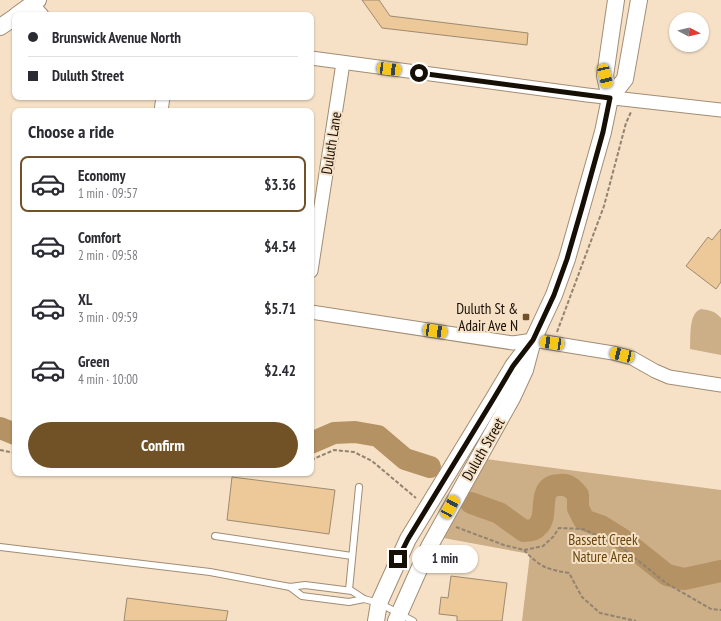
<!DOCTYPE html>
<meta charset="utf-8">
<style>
body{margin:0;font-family:"PT Sans Narrow",sans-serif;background:#f7f7f7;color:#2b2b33;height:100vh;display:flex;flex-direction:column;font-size:15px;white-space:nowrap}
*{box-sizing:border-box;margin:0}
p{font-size:13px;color:#7c7c81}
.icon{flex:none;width:22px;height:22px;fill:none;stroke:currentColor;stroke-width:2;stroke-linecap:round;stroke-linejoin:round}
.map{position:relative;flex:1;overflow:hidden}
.details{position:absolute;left:12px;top:108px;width:302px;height:368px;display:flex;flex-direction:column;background:#fff;border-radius:8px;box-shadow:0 1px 3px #0004}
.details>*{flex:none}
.guide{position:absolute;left:12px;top:12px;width:302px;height:88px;border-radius:8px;box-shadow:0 1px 3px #0004;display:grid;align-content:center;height:88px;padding:0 16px;background:#fff}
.needle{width:26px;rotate:97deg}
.fabs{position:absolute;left:669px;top:12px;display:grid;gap:8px}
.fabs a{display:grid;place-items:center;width:40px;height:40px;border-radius:50%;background:#fff;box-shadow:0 1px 3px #0004;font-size:20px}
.end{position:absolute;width:18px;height:18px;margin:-9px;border:5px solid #160f06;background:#fff;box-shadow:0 0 0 2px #fff}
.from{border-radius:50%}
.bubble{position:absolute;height:28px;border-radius:14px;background:#fff;box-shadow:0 1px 3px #0004;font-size:13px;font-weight:800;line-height:28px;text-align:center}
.car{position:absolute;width:12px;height:24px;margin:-12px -6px;border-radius:5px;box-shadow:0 0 3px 1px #0007;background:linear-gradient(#f5c518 24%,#345 0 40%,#f5c518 0 76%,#345 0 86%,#f5c518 0)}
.guide b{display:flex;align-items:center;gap:14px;height:38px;font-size:15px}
.guide b+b{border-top:1px solid #e1e1e2}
.guide i{width:10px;height:10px;background:#2b2b33}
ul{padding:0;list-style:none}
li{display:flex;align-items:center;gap:12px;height:56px;margin:0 8px 6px;padding:0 8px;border:2px solid transparent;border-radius:8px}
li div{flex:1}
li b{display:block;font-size:15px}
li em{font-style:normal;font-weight:800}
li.on{border-color:#715227}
li>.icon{width:36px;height:36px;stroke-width:1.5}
h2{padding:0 16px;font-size:18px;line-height:48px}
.action{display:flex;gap:8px;margin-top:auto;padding:8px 16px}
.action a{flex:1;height:46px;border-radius:24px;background:#715227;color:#fff;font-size:16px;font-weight:800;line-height:46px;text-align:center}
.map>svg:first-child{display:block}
</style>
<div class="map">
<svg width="721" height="621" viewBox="0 0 721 621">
<rect width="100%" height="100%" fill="#f6e1c6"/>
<g fill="#ccae87">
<path d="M701,309C709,310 715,311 721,318V355L690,349C691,338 688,313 701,309Z"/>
<polygon points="486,459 721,490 721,621 522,621 530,554 438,537"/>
</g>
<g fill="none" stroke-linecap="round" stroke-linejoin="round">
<g stroke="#b59264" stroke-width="22">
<polyline points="0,428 15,434"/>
<polyline points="311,443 334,433 355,432 378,436 405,459 430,467"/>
<path d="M471,503L499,513L524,531C529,531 535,530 538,526C550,515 535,485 560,485C569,484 573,489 578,495V508L584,520L601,526L622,539L667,575L684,579L721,571"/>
</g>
</g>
<g fill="#edc899" stroke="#9d8a71">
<polygon points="362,0 379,0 390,16 528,33 527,45 382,28"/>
<polygon points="721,229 721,282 716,289 686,266 708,237 712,240"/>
<polygon points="232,477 335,490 329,534 227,520"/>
<polygon points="451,576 507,583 502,621 457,621 457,616 439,614 441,597 448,598"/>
<polygon points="127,598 228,611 226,621 124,621"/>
</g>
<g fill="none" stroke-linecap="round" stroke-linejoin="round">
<defs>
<g id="service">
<polyline points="215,536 352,556"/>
<polyline points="0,547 210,572 290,587 305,585 352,591 364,599 379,603 413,621"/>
<polyline points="290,587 302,596 349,602 364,599"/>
<polyline points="349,590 359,487"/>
</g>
<g id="minor">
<polyline points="32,4 42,15"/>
<polyline points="311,58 587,95 721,110"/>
<polyline points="161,111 163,97"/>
<polyline points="311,271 343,63"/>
<polyline points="311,312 513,343 533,340 613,353 632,358 655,371 669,377 721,385"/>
</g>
<g id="tertiary">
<polyline points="17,15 38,0"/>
<polyline points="0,27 15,17"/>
<polyline points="610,98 605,76 616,0"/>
<polyline points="376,621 379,603 408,539 494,398 513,366 529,345"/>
<polyline points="396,621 429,547 513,396 525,370 533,340 554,295 567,259 603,132 610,98 625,79 639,0"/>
</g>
</defs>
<use href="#service" stroke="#a18d74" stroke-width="8"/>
<use href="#minor" stroke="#a18d74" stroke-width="15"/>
<use href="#tertiary" stroke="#a18d74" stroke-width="18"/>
<g stroke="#928370" stroke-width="2" stroke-dasharray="4 2" stroke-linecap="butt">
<polyline points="557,332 604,206 626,123 631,112"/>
<polyline points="0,450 15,453"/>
<polyline points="311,460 334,450 354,452 372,461 416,498"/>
<polyline points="456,527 504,545 524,550 543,546 553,537 559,528 583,529 620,546 666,583 711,609 721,610"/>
<path d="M524,550C540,567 546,569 569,573L582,597L600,613L636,621"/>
</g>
<use href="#service" stroke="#fff" stroke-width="6"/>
<use href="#minor" stroke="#fff" stroke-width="13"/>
<use href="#tertiary" stroke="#fff" stroke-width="16"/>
</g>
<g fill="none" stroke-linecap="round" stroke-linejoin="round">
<polyline stroke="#160f06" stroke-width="5" points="398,559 408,539 494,398 513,366 533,340 554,295 567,259 583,204 603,132 610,98 419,73"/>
</g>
<rect fill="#715227" stroke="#f6e1c6" stroke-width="1.5" x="522" y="313" width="8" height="8" rx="2"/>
<g text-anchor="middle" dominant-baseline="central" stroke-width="4" stroke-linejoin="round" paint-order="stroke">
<g font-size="15" fill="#160f06" stroke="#f6e1c6">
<text transform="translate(331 143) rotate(-81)">Duluth Lane</text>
<text transform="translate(483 449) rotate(-60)">Duluth Street</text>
</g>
<g font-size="15" fill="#160f06" stroke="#f6e1c6" text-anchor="end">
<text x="518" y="308">Duluth St &amp;<tspan x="518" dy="17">Adair Ave N</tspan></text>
</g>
<g font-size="15" fill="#69450c" stroke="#f6e1c6">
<text x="603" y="539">Bassett Creek<tspan x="603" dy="17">Nature Area</tspan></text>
</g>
</g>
</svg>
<div class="fabs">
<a><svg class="needle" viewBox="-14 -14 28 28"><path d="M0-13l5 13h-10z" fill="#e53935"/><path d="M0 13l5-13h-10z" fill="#7c7c81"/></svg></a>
</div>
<i class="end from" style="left:419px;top:73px"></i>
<i class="end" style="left:398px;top:559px"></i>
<div class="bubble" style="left:412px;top:545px;width:66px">1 min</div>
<i class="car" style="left:389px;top:69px;rotate:97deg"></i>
<i class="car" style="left:605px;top:76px;rotate:167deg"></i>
<i class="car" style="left:435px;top:331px;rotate:98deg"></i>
<i class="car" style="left:552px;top:343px;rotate:278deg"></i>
<i class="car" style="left:622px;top:355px;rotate:283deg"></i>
<i class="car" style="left:450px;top:507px;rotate:29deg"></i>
<div class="guide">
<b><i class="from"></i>Brunswick Avenue North</b>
<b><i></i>Duluth Street</b>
</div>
<section class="details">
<h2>Choose a ride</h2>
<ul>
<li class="on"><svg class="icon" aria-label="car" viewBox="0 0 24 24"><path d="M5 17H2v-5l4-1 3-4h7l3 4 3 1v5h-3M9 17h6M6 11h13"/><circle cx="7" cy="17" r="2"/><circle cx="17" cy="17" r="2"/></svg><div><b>Economy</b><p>1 min · 09:57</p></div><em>$3.36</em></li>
<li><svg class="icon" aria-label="car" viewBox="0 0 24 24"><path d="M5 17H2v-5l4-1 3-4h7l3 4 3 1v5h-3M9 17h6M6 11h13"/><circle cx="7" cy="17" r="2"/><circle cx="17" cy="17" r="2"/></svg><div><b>Comfort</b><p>2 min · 09:58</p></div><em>$4.54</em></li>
<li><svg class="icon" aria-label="car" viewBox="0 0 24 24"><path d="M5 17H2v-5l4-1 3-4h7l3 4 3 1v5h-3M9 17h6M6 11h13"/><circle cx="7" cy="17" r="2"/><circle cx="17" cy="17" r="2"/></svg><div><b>XL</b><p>3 min · 09:59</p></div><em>$5.71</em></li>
<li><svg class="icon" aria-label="car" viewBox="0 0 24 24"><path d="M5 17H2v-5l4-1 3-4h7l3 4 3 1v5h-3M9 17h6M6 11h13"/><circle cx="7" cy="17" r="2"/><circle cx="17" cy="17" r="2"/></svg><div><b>Green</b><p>4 min · 10:00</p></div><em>$2.42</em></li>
</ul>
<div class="action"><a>Confirm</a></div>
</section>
</div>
